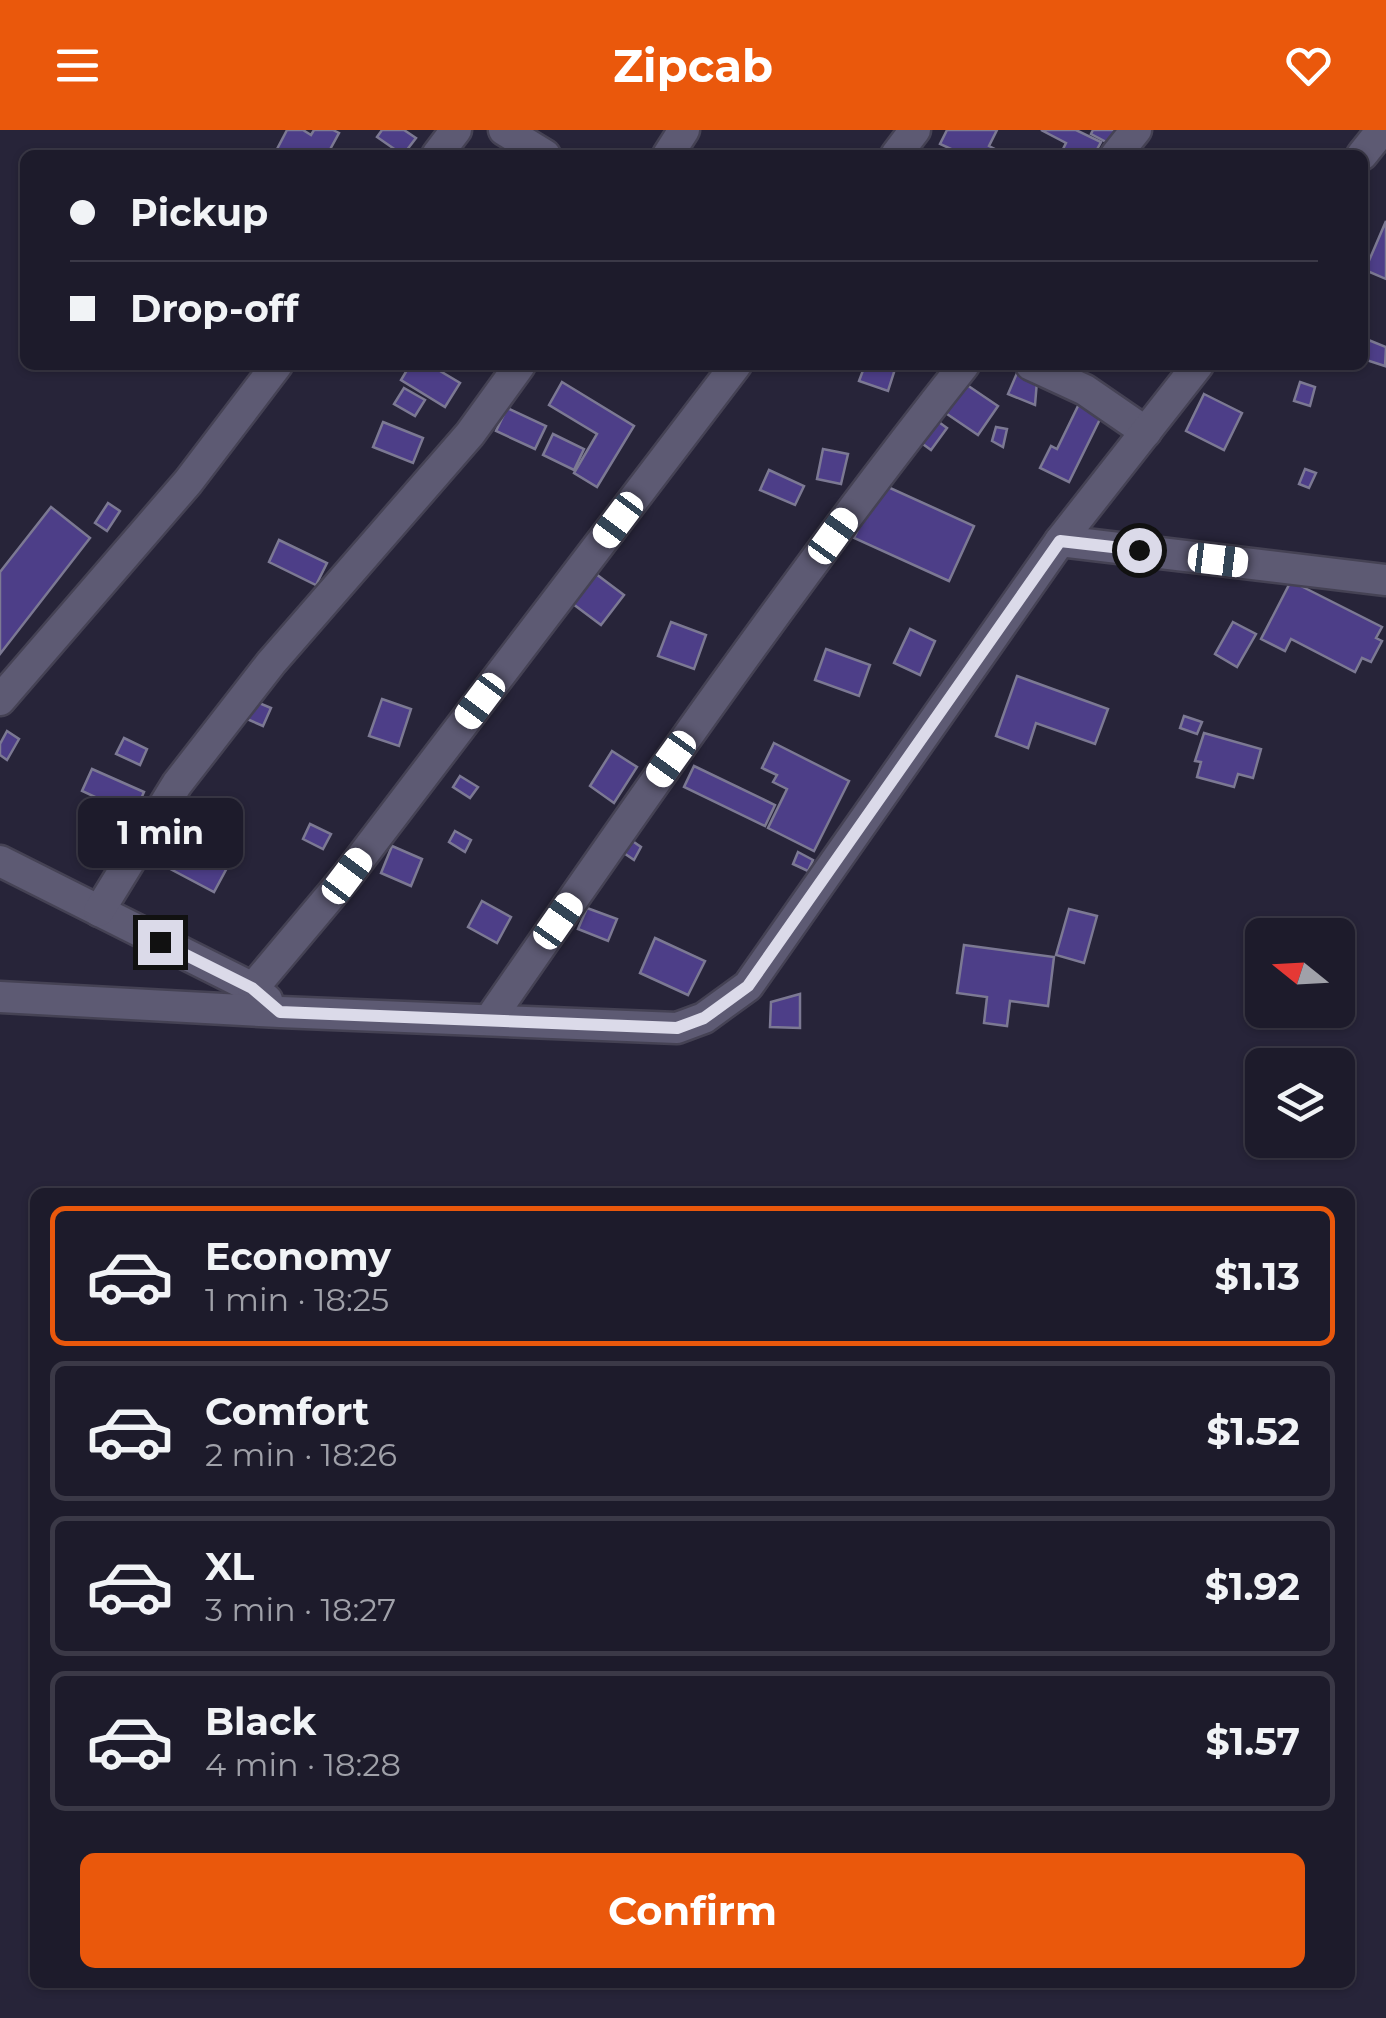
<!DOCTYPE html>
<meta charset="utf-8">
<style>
body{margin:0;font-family:Montserrat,sans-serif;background:#252433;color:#f1f3f6;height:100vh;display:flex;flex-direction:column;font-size:38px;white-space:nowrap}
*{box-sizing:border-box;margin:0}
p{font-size:32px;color:#a0a1a9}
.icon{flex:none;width:55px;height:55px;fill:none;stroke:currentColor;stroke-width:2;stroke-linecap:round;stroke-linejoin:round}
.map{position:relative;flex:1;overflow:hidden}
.side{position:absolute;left:30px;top:1058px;width:1325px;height:800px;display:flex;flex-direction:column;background:#1d1b2b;border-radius:15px;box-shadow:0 2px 8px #0004,0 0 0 2px #3b3947}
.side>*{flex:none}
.banner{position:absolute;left:20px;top:20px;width:1348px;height:220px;border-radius:15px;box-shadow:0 2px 8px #0004,0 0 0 2px #3b3947;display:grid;align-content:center;height:220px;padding:0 50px;background:#1d1b2b}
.needle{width:65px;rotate:288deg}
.fabs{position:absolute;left:1245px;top:788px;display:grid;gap:20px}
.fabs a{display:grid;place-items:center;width:110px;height:110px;border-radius:15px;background:#1d1b2b;box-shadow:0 2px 8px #0004,0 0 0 2px #3b3947;font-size:50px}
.end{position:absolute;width:45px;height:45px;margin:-22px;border:12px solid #dbdae9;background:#111;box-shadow:0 0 0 5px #111}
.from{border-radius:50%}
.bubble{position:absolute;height:70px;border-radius:15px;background:#1d1b2b;box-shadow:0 2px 8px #0004,0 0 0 2px #3b3947;font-size:32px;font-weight:700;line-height:70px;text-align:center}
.car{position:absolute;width:30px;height:60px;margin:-30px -15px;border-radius:12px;box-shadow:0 0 8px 2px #0007;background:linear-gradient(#fff 24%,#345 0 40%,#fff 0 76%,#345 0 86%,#fff 0)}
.banner b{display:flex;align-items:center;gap:35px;height:95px;font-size:38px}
.banner b+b{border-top:2px solid #3b3947}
.banner i{width:25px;height:25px;background:#f1f3f6}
ul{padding:18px 0 0;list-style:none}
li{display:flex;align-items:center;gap:30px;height:140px;margin:0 20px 15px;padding:0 30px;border:5px solid #3b3947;border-radius:15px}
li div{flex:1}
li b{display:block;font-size:38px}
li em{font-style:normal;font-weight:700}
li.current{border-color:#ea580c}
li>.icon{width:90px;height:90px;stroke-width:1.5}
.action{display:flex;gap:20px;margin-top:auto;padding:20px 50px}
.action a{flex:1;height:115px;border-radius:15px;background:#ea580c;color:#fff;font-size:40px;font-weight:700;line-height:115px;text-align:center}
header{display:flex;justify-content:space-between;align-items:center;height:130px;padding:0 50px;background:#ea580c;color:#fff;font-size:45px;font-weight:700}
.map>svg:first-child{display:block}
</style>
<header><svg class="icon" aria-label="menu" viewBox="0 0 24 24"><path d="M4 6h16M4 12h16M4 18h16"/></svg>Zipcab<svg class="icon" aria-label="heart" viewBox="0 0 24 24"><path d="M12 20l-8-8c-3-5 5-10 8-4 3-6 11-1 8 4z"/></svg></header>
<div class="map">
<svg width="1386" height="1888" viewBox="0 0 1386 1888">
<rect width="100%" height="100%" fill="#272439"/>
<g fill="#4d3e88" stroke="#7c7993" stroke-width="2.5">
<polygon points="287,0 303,0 311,5 314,0 333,0 339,3 327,25 283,25 276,21"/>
<polygon points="382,0 404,0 416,8 403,25 377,7"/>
<polygon points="947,0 997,0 989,16 1007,25 964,25 940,14"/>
<polygon points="1041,0 1076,0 1101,12 1094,25 1060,25 1066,13"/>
<polygon points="1093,0 1122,0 1114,16 1091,4"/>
<polygon points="1386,91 1386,149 1365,140"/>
<polygon points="1366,209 1386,217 1385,236 1366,230 1367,225 1362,224 1362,220"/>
<polygon points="410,235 430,235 460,253 445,277 401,250"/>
<polygon points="865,235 896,236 888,261 859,251"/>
<polygon points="1017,243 1037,251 1035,275 1008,264"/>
<polygon points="562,252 634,296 597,357 574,343 597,304 549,275"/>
<polygon points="1300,252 1315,257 1310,276 1294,271"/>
<polygon points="964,253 998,276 978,305 944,282"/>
<polygon points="404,258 425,270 415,286 394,274"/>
<polygon points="1204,264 1242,283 1224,320 1186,301"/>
<polygon points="1079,274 1102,285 1069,352 1040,338 1051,316 1057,319"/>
<polygon points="507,278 546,296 535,319 496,301"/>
<polygon points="936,290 947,298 931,320 920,312"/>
<polygon points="383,292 423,308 413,333 373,317"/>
<polygon points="996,297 1007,299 1003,317 992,311"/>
<polygon points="553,304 584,319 574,340 543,325"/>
<polygon points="823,319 848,324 841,354 817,349"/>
<polygon points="1305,339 1316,343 1309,358 1299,354"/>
<polygon points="769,340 804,356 795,375 760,360"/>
<polygon points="879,353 974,396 949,451 854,408"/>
<polygon points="108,373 120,381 107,401 95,393"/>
<polygon points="51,377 90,408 0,524 0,442"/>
<polygon points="279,410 327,433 316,455 269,432"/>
<polygon points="596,444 624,465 601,495 573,474"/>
<polygon points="1291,451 1382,497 1376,508 1382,511 1371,532 1362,528 1355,542 1291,509 1285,521 1261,509"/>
<polygon points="671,492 706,505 694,539 658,526"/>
<polygon points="1233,492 1256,504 1237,537 1215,524"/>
<polygon points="910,499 935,511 920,545 894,533"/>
<polygon points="826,519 870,535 859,566 815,550"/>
<polygon points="1017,546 1108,579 1095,614 1036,593 1028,618 996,606"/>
<polygon points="382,569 411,579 399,616 369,606"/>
<polygon points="254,571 271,578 263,596 247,589"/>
<polygon points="1184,586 1202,592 1197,604 1180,598"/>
<polygon points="7,601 19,609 7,630 0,625 0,614"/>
<polygon points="1204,603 1261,619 1253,648 1238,644 1234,657 1197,647 1201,632 1195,631"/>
<polygon points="124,608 147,619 140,635 116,624"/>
<polygon points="774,613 849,651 814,721 768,698 787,659 773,652 777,645 762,638"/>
<polygon points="612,621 637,637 614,673 590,656"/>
<polygon points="694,636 775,675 765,696 684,657"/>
<polygon points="92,639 144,662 134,685 82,661"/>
<polygon points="460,646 478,657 470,668 453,657"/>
<polygon points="310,694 331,704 323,719 303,709"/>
<polygon points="156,698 228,736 214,762 142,724"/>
<polygon points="455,701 471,710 465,722 449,712"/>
<polygon points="628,708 641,717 634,730 621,721"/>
<polygon points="392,716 422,729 411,756 381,743"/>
<polygon points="798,722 813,730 808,741 793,734"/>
<polygon points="482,771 511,787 497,813 468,797"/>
<polygon points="587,778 617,789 608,811 578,799"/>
<polygon points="1069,779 1097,786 1084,833 1056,825"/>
<polygon points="655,808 705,831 688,865 640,843"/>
<polygon points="964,815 1054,827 1048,876 1010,871 1007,896 984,893 987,867 957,863"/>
<polygon points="800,864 800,898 770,897 771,872"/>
</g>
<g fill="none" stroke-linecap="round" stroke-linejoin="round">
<defs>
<g id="minor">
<polyline points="504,0 545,25"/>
<polyline points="437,25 456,0"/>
<polyline points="668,25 684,0"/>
<polyline points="896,25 915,0"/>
<polyline points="1116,25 1136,0"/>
<polyline points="1362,25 1382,0"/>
<polyline points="1031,235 1085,260 1146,302"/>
<polyline points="1060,411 1386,450"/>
<polyline points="0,570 188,352 277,235"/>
<polyline points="0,731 253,858 267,870"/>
<polyline points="99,781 177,654 271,533 470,304 520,235"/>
<polyline points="253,858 347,746 736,235"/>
<polyline points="0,867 280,882 677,898 704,888 748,856 1060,411 1198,235"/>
<path d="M490,889C643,668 797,446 964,235"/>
</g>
</defs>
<use href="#minor" stroke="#454254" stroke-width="35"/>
<use href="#minor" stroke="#5d5a73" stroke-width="30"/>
</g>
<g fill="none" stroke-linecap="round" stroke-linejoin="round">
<polyline stroke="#dbdae9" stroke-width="12" points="160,812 252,858 280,882 677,898 704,888 748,856 1060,411 1139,420"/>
</g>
</svg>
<div class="fabs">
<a><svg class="needle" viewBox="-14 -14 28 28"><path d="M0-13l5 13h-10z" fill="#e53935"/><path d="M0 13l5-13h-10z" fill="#a0a1a9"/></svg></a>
<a><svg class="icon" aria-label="layers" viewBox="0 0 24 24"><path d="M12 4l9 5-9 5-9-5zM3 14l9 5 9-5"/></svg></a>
</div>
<i class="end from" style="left:1139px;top:420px"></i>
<i class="end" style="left:160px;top:812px"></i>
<div class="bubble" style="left:78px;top:668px;width:165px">1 min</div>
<i class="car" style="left:618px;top:390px;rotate:217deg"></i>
<i class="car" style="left:833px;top:406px;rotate:36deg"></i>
<i class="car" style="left:1218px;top:430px;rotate:97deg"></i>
<i class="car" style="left:480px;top:571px;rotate:217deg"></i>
<i class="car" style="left:671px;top:629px;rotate:216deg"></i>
<i class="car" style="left:347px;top:746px;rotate:37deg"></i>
<i class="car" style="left:558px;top:791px;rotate:35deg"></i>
<div class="banner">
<b><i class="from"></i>Pickup</b>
<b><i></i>Drop-off</b>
</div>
<section class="side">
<ul>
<li class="current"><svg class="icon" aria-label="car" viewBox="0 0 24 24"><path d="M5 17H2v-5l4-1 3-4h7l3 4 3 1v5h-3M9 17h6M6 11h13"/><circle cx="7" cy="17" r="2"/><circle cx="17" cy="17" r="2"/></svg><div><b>Economy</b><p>1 min · 18:25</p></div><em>$1.13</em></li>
<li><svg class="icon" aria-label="car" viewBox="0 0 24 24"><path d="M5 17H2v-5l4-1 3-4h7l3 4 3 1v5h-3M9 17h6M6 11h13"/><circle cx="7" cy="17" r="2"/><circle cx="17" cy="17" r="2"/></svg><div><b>Comfort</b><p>2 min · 18:26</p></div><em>$1.52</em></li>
<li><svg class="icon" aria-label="car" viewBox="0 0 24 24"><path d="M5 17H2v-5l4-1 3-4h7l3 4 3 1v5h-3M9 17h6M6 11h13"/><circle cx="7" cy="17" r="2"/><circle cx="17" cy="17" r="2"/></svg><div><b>XL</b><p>3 min · 18:27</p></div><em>$1.92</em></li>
<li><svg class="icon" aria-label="car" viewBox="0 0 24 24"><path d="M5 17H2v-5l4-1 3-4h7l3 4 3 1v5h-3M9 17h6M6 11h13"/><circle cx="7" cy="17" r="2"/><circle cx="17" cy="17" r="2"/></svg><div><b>Black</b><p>4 min · 18:28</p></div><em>$1.57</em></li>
</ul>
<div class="action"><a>Confirm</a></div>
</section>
</div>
